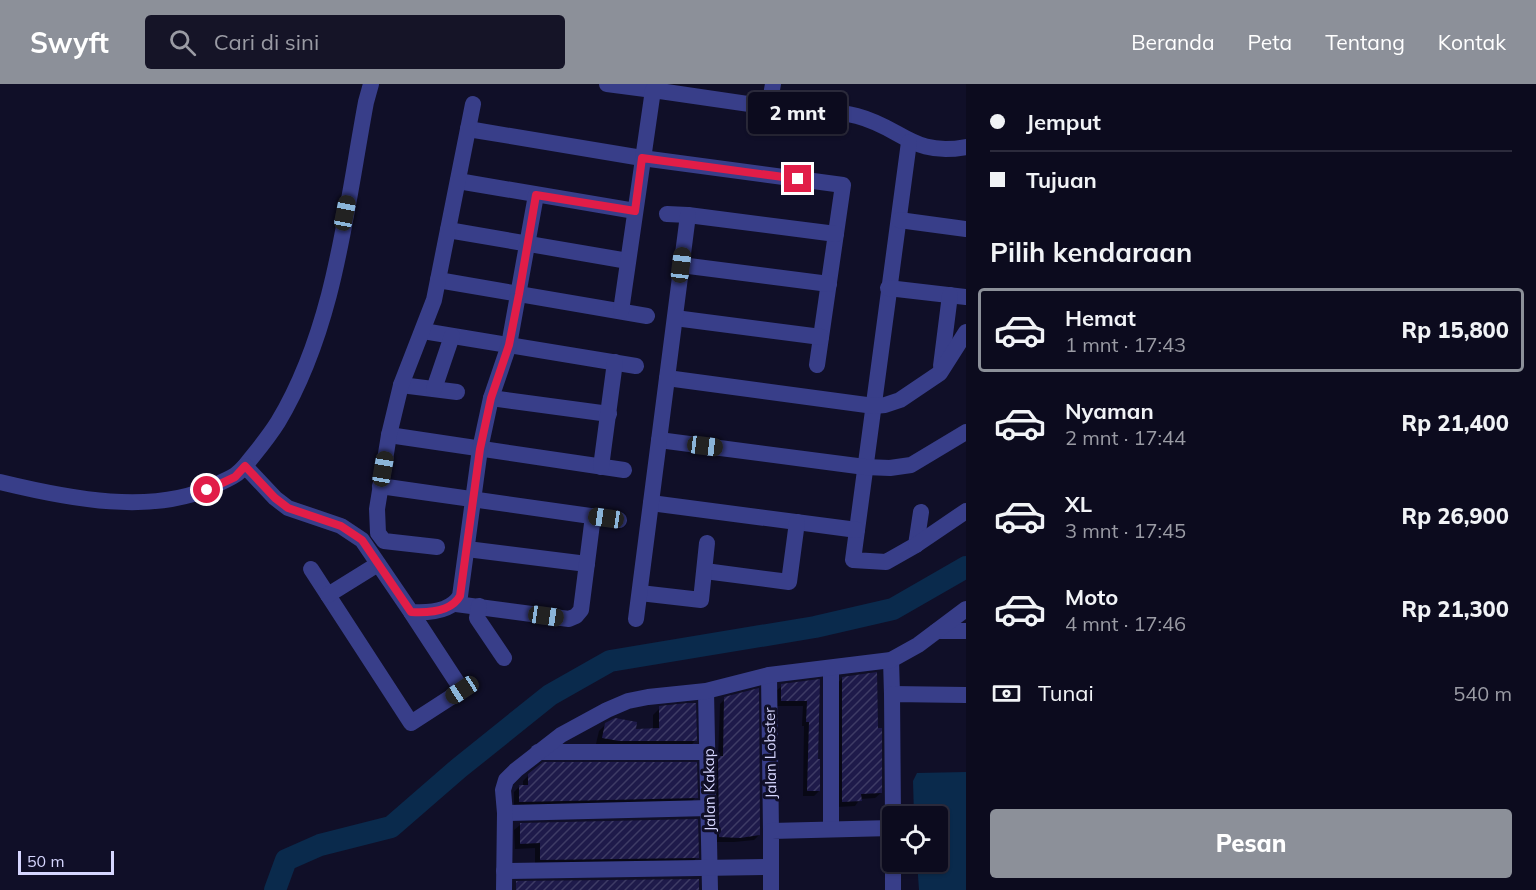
<!DOCTYPE html>
<html lang="id">
<meta charset="utf-8">
<style>
body{margin:0;font-family:Mulish,sans-serif;background:#151427;color:#f1f3f6;height:100vh;display:flex;flex-direction:column;font-size:22px;white-space:nowrap}
*{box-sizing:border-box;margin:0}
p{font-size:20px;color:#9a9ba4}
.icon{flex:none;width:33px;height:33px;fill:none;stroke:currentColor;stroke-width:2;stroke-linecap:round;stroke-linejoin:round}
.map{position:relative;flex:1;overflow:hidden}
.drawer{display:flex;flex-direction:column;background:#0c0b1e;width:570px}
.drawer>*{flex:none}
.guide{display:grid;align-content:center;height:132px;padding:0 24px;background:#0c0b1e}
.controls{position:absolute;left:882px;top:722px;display:grid;gap:12px}
.controls a{display:grid;place-items:center;width:66px;height:66px;border-radius:6px;background:#0c0b1e;box-shadow:0 2px 4px #0004,0 0 0 2px #2c2b3c;font-size:30px}
.scale{position:absolute;left:18px;bottom:15px;width:96px;box-sizing:border-box;padding-left:6px;border:3px solid #d6d6ff;border-top:0;font-size:16px;line-height:21px;white-space:nowrap;color:#d6d6ff;-webkit-text-stroke:4px #100f28;paint-order:stroke}
.end{position:absolute;width:27px;height:27px;margin:-14px;border:8px solid #e11d48;background:#fff;box-shadow:0 0 0 3px #fff}
.from{border-radius:50%}
.bubble{position:absolute;height:42px;border-radius:6px;background:#0c0b1e;box-shadow:0 2px 4px #0004,0 0 0 2px #2c2b3c;font-size:20px;font-weight:800;line-height:42px;text-align:center}
.car{position:absolute;width:18px;height:36px;margin:-18px -9px;border-radius:8px;box-shadow:0 0 4px 2px #0007;background:linear-gradient(#222 24%,#8ab4d8 0 40%,#222 0 76%,#8ab4d8 0 86%,#222 0)}
.guide b{display:flex;align-items:center;gap:21px;height:57px;font-size:22px}
.guide b+b{border-top:2px solid #2c2b3c}
.guide i{width:15px;height:15px;background:#f1f3f6}
ul{padding:0;list-style:none}
li{display:flex;align-items:center;gap:18px;height:84px;margin:0 12px 9px;padding:0 12px;border:3px solid transparent;border-radius:6px}
li div{flex:1}
li b{display:block;font-size:22px}
li em{font-style:normal;font-weight:800}
li.selected{border-color:#8c9099}
li>.icon{width:54px;height:54px;stroke-width:1.5}
h2{padding:0 24px;font-size:27px;line-height:72px}
.pay{display:flex;align-items:center;gap:15px;height:66px;padding:0 24px;font-size:22px}
.pay p{margin-inline-start:auto}
.button{display:flex;gap:12px;margin-top:auto;padding:12px 24px}
.button a{flex:1;height:69px;border-radius:6px;background:#8c9099;color:#fff;font-size:24px;font-weight:800;line-height:69px;text-align:center}
header{display:flex;align-items:center;gap:36px;box-sizing:border-box;height:84px;padding:0 30px;background:#8c9099;color:#fff}
header strong{font-size:28px}
nav{display:flex;gap:33px;margin-inline-start:auto;font-size:21px}
.search{width:420px;height:54px;background:#151427;display:flex;align-items:center;gap:15px;box-sizing:border-box;padding:0 21px;border-radius:6px;color:#9a9ba4;font-size:22px}
main{display:flex;flex:1;min-height:0}
.map>svg:first-child{display:block}
</style>
<header>
<strong>Swyft</strong>
<div class="search"><svg class="icon" aria-label="search" viewBox="0 0 24 24"><circle cx="10" cy="10" r="6"/><path d="M15 15l6 6"/></svg>Cari di sini</div>
<nav><a>Beranda</a><a>Peta</a><a>Tentang</a><a>Kontak</a></nav>
</header>
<main>
<div class="map">
<svg width="966" height="806" viewBox="0 0 966 806">
<defs>
<pattern id="building-hatch" width="6" height="6" patternUnits="userSpaceOnUse" patternTransform="scale(1.5)"><rect width="6" height="6" fill="#1e1a4a"/><path d="M-1 1l2-2M0 6l6-6M5 7l2-2" fill="none" stroke="#3e3b65"/></pattern>
</defs>
<rect width="100%" height="100%" fill="#100f28"/>
<polygon fill="#0a2a4c" points="966,688 966,806 919,806 917,777 938,777 938,732 914,732 913,697 917,689"/>
<g fill="#0007">
<polygon points="842,594 881,709 875,714 860,715 855,722 837,723 837,600"/>
<polygon points="818,597 817,676 819,707 814,712 803,712 804,642 802,642 803,622 777,622 777,606 782,602"/>
<polygon points="725,615 759,751 754,756 734,758 715,758 713,678 718,674 720,620"/>
<polygon points="660,624 695,657 688,664 596,660 599,647 606,640 634,646 653,646 653,631"/>
<polygon points="529,691 696,713 690,719 514,723 514,708 520,702 523,702 523,697"/>
<polygon points="520,741 697,773 692,779 535,781 535,764 515,765 514,746"/>
</g>
<g fill="none" stroke-linecap="round" stroke-linejoin="round">
<polyline stroke="#0a2a4c" stroke-width="22" points="275,806 286,776 320,761 391,743 459,684 550,611 610,577 815,543 893,525 966,483"/>
</g>
<g fill="url(#building-hatch)">
<polygon points="877,588 878,644 882,644 882,709 861,710 862,717 842,718 842,593"/>
<polygon points="820,595 818,675 820,675 820,707 807,707 809,638 806,638 807,617 781,617 781,600"/>
<polygon points="759,604 760,751 740,754 719,753 718,672 723,672 724,613"/>
<polygon points="688,619 696,619 697,657 619,657 602,654 605,639 615,634 637,638 636,645 659,644 659,622"/>
<polygon points="543,678 697,678 698,714 519,718 519,701 528,701 528,690"/>
<polygon points="698,735 699,774 540,776 540,759 520,760 520,739"/>
<polygon points="699,795 699,806 516,806 516,797"/>
</g>
<g fill="none" stroke-linecap="round" stroke-linejoin="round">
<g stroke="#383e89" stroke-width="16">
<polyline points="607,0 653,6"/>
<path d="M769,23C798,25 829,25 857,32C903,44 912,73 966,63"/>
<polyline points="468,45 642,74 843,101 817,281"/>
<polyline points="909,58 853,476 886,478 916,461 921,428"/>
<polyline points="458,97 635,127"/>
<polyline points="667,130 688,131 836,150"/>
<polyline points="899,136 966,145"/>
<polyline points="448,146 628,177"/>
<polyline points="681,181 829,200"/>
<polyline points="438,196 647,232"/>
<polyline points="888,204 966,213"/>
<polyline points="621,227 653,6 769,23 773,0"/>
<polyline points="675,234 821,253"/>
<polyline points="423,247 636,282"/>
<polyline points="941,282 950,211"/>
<polyline points="667,294 874,322 885,321 900,316 940,289 966,248"/>
<polyline points="401,301 457,308"/>
<polyline points="434,305 452,252"/>
<polyline points="491,314 609,330"/>
<polyline points="389,351 624,386"/>
<polyline points="659,356 865,383 890,384 911,381 966,348"/>
<path d="M245,382C256,368 268,354 278,338C335,243 346,125 366,18L371,0"/>
<polyline points="601,383 615,278"/>
<path d="M0,398C66,414 155,433 218,400C231,393 234,394 245,382L275,414L288,424L341,442L362,456L411,528C428,529 451,528 460,512L480,365L491,314L509,261L536,111"/>
<polyline points="380,402 619,436"/>
<polyline points="651,419 857,446"/>
<polyline points="916,461 966,427"/>
<polyline points="437,463 384,457 378,449 377,425 389,351 401,301 434,216 473,20"/>
<polyline points="467,465 587,480"/>
<polyline points="311,485 411,639 462,606 411,528"/>
<polyline points="705,487 789,498 797,438"/>
<polyline points="640,509 701,516 707,459"/>
<polyline points="328,511 378,480"/>
<polyline points="456,520 569,535 576,532 581,526 593,432"/>
<polyline points="479,522 477,534 504,574"/>
<polyline points="636,535 688,131"/>
<polyline points="937,547 966,547"/>
<polyline points="891,576 892,610"/>
<polyline points="831,584 831,745"/>
<polyline points="769,591 771,747"/>
<polyline points="706,607 710,806"/>
<polyline points="538,668 708,668"/>
<polyline points="505,729 709,724"/>
<polyline points="893,732 892,610 966,611"/>
<polyline points="504,787 771,783"/>
<polyline points="504,806 505,729 503,706 506,696 516,686 561,651 607,626 628,617 648,613 706,607 769,591 891,576 918,561 966,525"/>
<polyline points="771,806 771,747 892,744"/>
<polyline points="893,806 893,777"/>
</g>
</g>
<g fill="none" stroke-linecap="round" stroke-linejoin="round">
<path stroke="#e11d48" stroke-width="8" d="M207,406L235,393L245,382L275,414L288,424L341,442L362,456L411,528C428,529 451,528 460,512L480,365L491,314L509,261L519,210L536,111L635,127L642,74L798,95"/>
</g>
<g text-anchor="middle" dominant-baseline="central" stroke-width="6" stroke-linejoin="round" paint-order="stroke">
<g font-size="15" fill="#d6d6ff" stroke="#100f28">
<text transform="translate(770 669) rotate(-91)">Jalan Lobster</text>
<text transform="translate(709 706) rotate(-91)">Jalan Kakap</text>
</g>
</g>
</svg>
<div class="controls">
<a><svg class="icon" aria-label="locate" viewBox="0 0 24 24"><circle cx="12" cy="12" r="6"/><path d="M12 2v4M12 18v4M2 12h4M18 12h4"/></svg></a>
</div>
<div class="scale">50 m</div>
<i class="end from" style="left:207px;top:406px"></i>
<i class="end" style="left:798px;top:95px"></i>
<div class="bubble" style="left:748px;top:8px;width:99px">2 mnt</div>
<i class="car" style="left:345px;top:129px;rotate:11deg"></i>
<i class="car" style="left:681px;top:181px;rotate:7deg"></i>
<i class="car" style="left:705px;top:362px;rotate:97deg"></i>
<i class="car" style="left:383px;top:385px;rotate:10deg"></i>
<i class="car" style="left:606px;top:434px;rotate:278deg"></i>
<i class="car" style="left:546px;top:532px;rotate:98deg"></i>
<i class="car" style="left:462px;top:606px;rotate:237deg"></i>
</div>
<section class="drawer">
<div class="guide">
<b><i class="from"></i>Jemput</b>
<b><i></i>Tujuan</b>
</div>
<h2>Pilih kendaraan</h2>
<ul>
<li class="selected"><svg class="icon" aria-label="car" viewBox="0 0 24 24"><path d="M5 17H2v-5l4-1 3-4h7l3 4 3 1v5h-3M9 17h6M6 11h13"/><circle cx="7" cy="17" r="2"/><circle cx="17" cy="17" r="2"/></svg><div><b>Hemat</b><p>1 mnt · 17:43</p></div><em>Rp 15,800</em></li>
<li><svg class="icon" aria-label="car" viewBox="0 0 24 24"><path d="M5 17H2v-5l4-1 3-4h7l3 4 3 1v5h-3M9 17h6M6 11h13"/><circle cx="7" cy="17" r="2"/><circle cx="17" cy="17" r="2"/></svg><div><b>Nyaman</b><p>2 mnt · 17:44</p></div><em>Rp 21,400</em></li>
<li><svg class="icon" aria-label="car" viewBox="0 0 24 24"><path d="M5 17H2v-5l4-1 3-4h7l3 4 3 1v5h-3M9 17h6M6 11h13"/><circle cx="7" cy="17" r="2"/><circle cx="17" cy="17" r="2"/></svg><div><b>XL</b><p>3 mnt · 17:45</p></div><em>Rp 26,900</em></li>
<li><svg class="icon" aria-label="car" viewBox="0 0 24 24"><path d="M5 17H2v-5l4-1 3-4h7l3 4 3 1v5h-3M9 17h6M6 11h13"/><circle cx="7" cy="17" r="2"/><circle cx="17" cy="17" r="2"/></svg><div><b>Moto</b><p>4 mnt · 17:46</p></div><em>Rp 21,300</em></li>
</ul>
<div class="pay"><svg class="icon" aria-label="cash" viewBox="0 0 24 24"><path d="M3 7h18v10H3z"/><circle cx="12" cy="12" r="2"/></svg>Tunai<p>540 m</p></div>
<div class="button"><a>Pesan</a></div>
</section>
</main>
